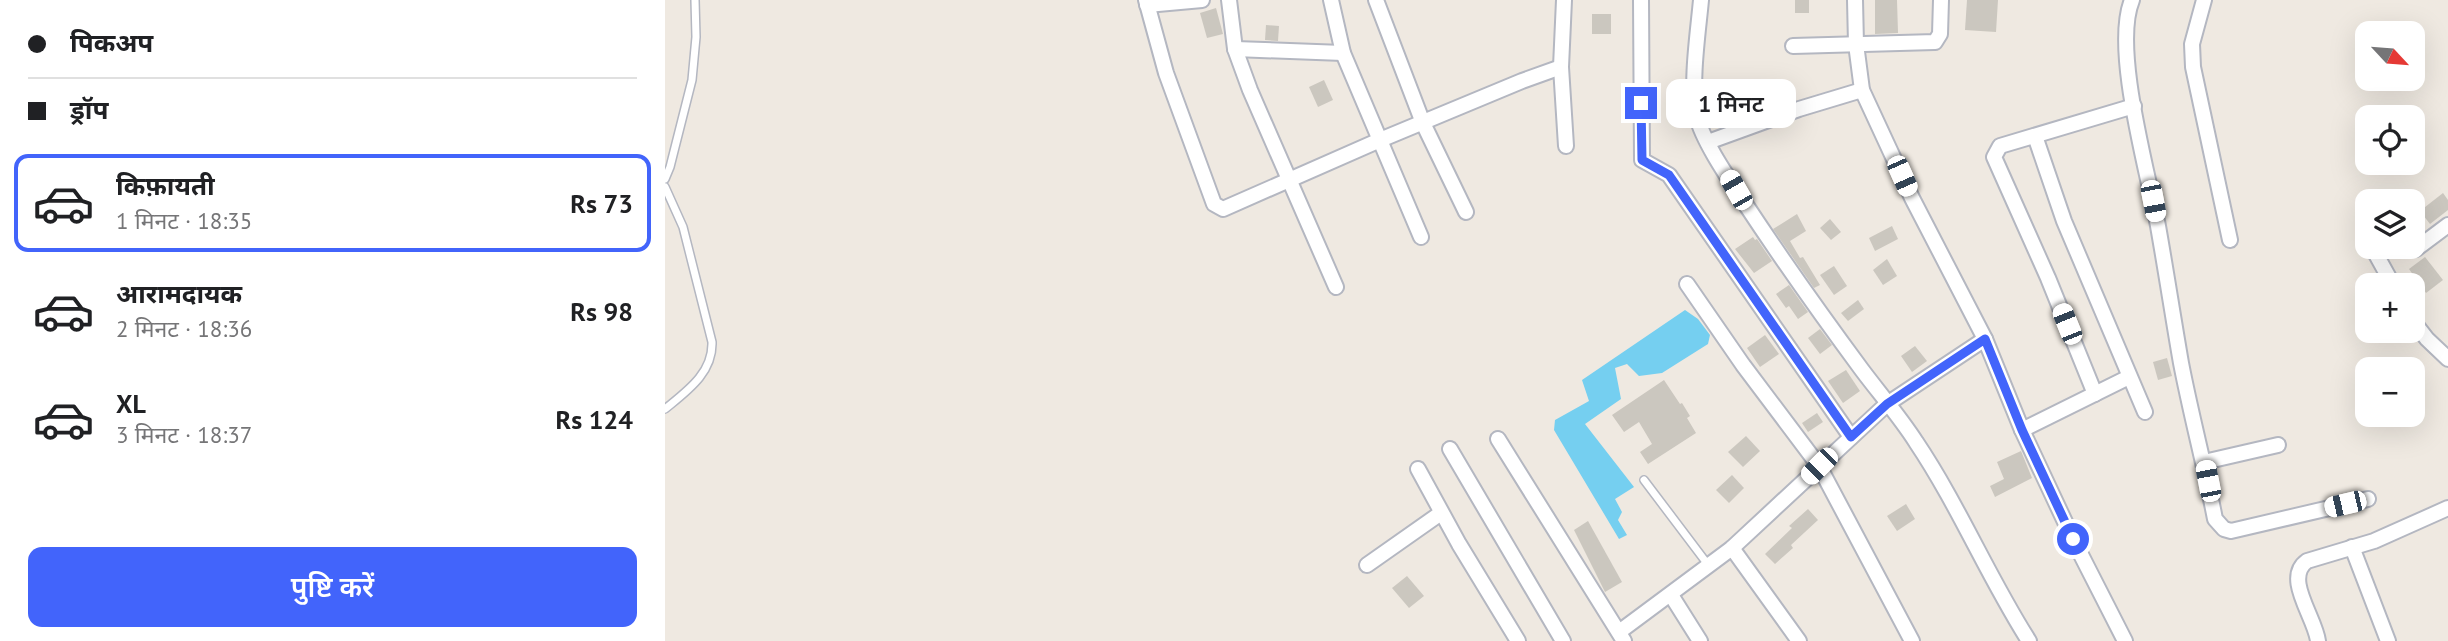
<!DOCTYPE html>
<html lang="hi">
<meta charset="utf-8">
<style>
body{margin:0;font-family:"PT Sans","Noto Sans Devanagari",sans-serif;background:#f2f2f2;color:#202124;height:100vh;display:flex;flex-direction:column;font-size:26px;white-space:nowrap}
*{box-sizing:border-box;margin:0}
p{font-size:23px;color:#757577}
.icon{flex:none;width:38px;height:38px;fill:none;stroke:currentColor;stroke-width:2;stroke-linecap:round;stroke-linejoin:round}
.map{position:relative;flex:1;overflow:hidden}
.sheet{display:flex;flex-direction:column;background:#fff;width:665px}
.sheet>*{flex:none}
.top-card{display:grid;align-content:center;height:154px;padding:0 28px;background:#fff}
.needle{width:46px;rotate:116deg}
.controls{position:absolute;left:1690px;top:21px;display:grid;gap:14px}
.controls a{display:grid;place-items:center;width:70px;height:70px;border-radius:14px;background:#fff;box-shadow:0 7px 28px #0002;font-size:35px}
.end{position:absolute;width:32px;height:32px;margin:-16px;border:9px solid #4264fb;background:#fff;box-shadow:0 0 0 4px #fff}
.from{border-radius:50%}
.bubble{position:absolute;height:49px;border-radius:14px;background:#fff;box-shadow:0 7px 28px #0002;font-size:23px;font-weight:600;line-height:49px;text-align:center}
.car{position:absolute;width:21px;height:42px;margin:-21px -10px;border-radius:9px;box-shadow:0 0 5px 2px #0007;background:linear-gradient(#fff 24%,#345 0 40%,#fff 0 76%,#345 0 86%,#fff 0)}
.top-card b{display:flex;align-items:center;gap:24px;height:66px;font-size:26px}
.top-card b+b{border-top:2px solid #e0e0e0}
.top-card i{width:18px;height:18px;background:#202124}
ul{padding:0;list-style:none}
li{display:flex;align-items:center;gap:21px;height:98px;margin:0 14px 10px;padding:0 14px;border:4px solid transparent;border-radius:14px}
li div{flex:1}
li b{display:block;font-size:26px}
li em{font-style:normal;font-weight:600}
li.current{border-color:#4264fb}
li>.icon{width:63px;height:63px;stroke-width:1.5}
.primary-button{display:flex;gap:14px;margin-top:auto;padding:14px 28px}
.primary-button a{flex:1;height:80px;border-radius:14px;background:#4264fb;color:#fff;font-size:28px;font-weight:600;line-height:80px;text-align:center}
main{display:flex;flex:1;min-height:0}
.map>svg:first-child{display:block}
</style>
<main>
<section class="sheet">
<div class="top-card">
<b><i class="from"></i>पिकअप</b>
<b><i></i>ड्रॉप</b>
</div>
<ul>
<li class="current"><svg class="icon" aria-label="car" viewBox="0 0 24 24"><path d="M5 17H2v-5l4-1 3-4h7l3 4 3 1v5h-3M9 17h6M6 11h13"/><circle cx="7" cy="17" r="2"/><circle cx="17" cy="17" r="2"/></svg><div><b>किफ़ायती</b><p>1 मिनट · 18:35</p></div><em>Rs 73</em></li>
<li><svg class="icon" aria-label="car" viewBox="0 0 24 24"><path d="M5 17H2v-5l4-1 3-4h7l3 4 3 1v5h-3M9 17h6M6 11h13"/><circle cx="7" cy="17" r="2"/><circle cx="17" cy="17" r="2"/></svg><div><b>आरामदायक</b><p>2 मिनट · 18:36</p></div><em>Rs 98</em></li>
<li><svg class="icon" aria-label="car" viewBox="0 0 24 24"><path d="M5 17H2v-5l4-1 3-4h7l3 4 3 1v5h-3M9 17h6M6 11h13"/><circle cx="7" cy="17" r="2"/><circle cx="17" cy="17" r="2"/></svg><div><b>XL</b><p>3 मिनट · 18:37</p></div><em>Rs 124</em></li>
</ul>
<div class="primary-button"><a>पुष्टि करें</a></div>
</section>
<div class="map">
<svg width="1783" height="641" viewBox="0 0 1783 641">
<rect width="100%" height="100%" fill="#efe9e1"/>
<polygon fill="#75cff0" points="1020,310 1033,319 1045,335 1043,344 997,373 974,376 962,364 950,368 956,399 920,424 969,487 950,499 957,512 953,520 962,535 954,539 889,430 890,420 924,401 917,380"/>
<g fill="#cbc7bf">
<rect x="1130" y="0" width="14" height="13"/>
<polygon points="1210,0 1232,0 1233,33 1210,34"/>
<polygon points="1302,0 1333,0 1331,32 1300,30"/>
<polygon points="551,8 558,34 542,38 535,13"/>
<rect x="927" y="14" width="19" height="20"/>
<polygon points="601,25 614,26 613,41 600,40"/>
<polygon points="659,80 668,100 653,107 644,87"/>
<polygon points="1778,193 1783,200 1783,210 1765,224 1755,211"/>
<polygon points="1132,214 1141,231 1125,241 1135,258 1138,257 1155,285 1149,288 1108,229"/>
<polygon points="1165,219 1176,232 1166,240 1155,228"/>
<polygon points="1227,226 1233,239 1210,251 1204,238"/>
<polygon points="1088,237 1090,240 1092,239 1107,261 1089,273 1070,249"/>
<polygon points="1760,257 1778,280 1761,293 1744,269"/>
<polygon points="1222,259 1232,276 1218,285 1208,270"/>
<polygon points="1169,266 1182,286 1169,295 1155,275"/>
<polygon points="1124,285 1143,312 1133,319 1124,306 1121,308 1111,294"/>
<polygon points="1193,300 1199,309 1183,321 1176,313"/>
<polygon points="1155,329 1167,345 1155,354 1143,338"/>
<polygon points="1100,335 1114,354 1095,367 1082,348"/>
<polygon points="1250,346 1262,361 1247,372 1236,356"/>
<polygon points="1502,358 1507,376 1493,380 1488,362"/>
<polygon points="1181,370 1195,391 1178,403 1163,381"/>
<polygon points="999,380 1015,404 1017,403 1025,416 1022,418 1031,433 983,464 975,452 987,444 974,422 959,432 947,415"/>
<polygon points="1152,413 1158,422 1143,432 1137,423"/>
<polygon points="1081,436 1095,451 1078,467 1063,452"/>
<polygon points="1356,451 1367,478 1330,497 1325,486 1339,479 1332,462"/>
<polygon points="1067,475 1079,488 1064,503 1051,490"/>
<polygon points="1241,504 1250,519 1232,531 1222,516"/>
<polygon points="1143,509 1153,520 1126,545 1128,548 1110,564 1100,554 1127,528 1124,526"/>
<polygon points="923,521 957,582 940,592 909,530"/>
<polygon points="742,576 759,596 744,608 727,588"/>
</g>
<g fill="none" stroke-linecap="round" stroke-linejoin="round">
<defs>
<g id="lane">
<polyline points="0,179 5,167 27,80 31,37 30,0"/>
<path d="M0,187L18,227L47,342C48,373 22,391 0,409"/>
<polyline points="979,480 1044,566"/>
</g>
<g id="street">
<polyline points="481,0 501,73 549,204 558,209 715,140 857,81 896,67"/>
<polyline points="564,0 570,49 585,90 671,287"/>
<polyline points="666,0 678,53 756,237"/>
<polyline points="711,0 758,123 801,212"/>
<polyline points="899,0 896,67 901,146"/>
<polyline points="976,0 977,160 1004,175 1186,437"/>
<path d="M1036,0C1033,33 1025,84 1032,117C1038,142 1066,182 1081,205C1118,261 1157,316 1197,370C1215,394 1235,417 1251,442C1294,506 1323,577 1364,641"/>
<polyline points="1190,0 1191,44 1197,90 1247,198 1320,339 1357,430 1408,539 1460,641"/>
<path d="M1467,0C1447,48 1483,172 1493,226C1501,271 1508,317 1516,363C1526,415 1540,467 1550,519L1559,529L1566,531L1703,499"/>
<polyline points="1539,0 1527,44 1528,67 1565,240"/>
<polyline points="482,5 537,0"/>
<polyline points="1128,46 1270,42 1275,34 1276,0"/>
<polyline points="570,49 678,53"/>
<polyline points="1370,136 1399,221 1480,412"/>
<polyline points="1043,142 1134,109 1197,90"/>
<polyline points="1707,247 1728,285"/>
<polyline points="1751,249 1783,225"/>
<polyline points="1022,284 1078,365 1154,466 1247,641"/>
<polyline points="1748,321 1762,339 1783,359"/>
<polyline points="1430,394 1383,278 1329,157 1335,146 1469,106"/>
<polyline points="1357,430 1464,377"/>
<polyline points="833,439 959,641"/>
<polyline points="785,449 898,641"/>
<polyline points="1539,462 1613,445"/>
<polyline points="753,469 794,544 853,641"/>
<polyline points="1687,547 1723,641"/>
<polyline points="1067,548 1134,641"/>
<polyline points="702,565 776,513"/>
<polyline points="1006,595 1035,641"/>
<polyline points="954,632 1067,548 1222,404 1320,339"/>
<path d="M1653,641C1650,617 1618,578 1642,561L1709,541L1783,508"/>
</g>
</defs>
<use href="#lane" stroke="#b4b7c1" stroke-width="10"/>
<use href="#street" stroke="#b4b7c1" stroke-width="18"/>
<use href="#lane" stroke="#fff" stroke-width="7"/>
<use href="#street" stroke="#fff" stroke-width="14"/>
</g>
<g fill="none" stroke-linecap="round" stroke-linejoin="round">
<polyline stroke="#4264fb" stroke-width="9" points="976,103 977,160 1004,175 1186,437 1222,404 1320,339 1357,430 1408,539"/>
</g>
</svg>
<div class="controls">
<a><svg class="needle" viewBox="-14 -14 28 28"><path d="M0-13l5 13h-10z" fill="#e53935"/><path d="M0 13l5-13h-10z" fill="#757577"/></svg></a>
<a><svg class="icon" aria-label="locate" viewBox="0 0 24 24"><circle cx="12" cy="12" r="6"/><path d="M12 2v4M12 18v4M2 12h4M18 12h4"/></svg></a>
<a><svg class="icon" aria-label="layers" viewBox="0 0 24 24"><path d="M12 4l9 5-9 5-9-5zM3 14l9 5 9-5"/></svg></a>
<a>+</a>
<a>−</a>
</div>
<i class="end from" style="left:1408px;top:539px"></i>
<i class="end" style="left:976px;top:103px"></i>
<div class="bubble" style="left:1001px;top:79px;width:130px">1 मिनट</div>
<i class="car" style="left:1237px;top:176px;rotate:156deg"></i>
<i class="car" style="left:1071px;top:190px;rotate:330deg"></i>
<i class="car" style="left:1488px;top:201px;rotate:169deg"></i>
<i class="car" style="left:1402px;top:324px;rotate:338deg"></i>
<i class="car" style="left:1154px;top:466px;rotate:225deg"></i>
<i class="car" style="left:1543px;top:481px;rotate:349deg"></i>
<i class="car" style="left:1680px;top:504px;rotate:257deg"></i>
</div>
</main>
